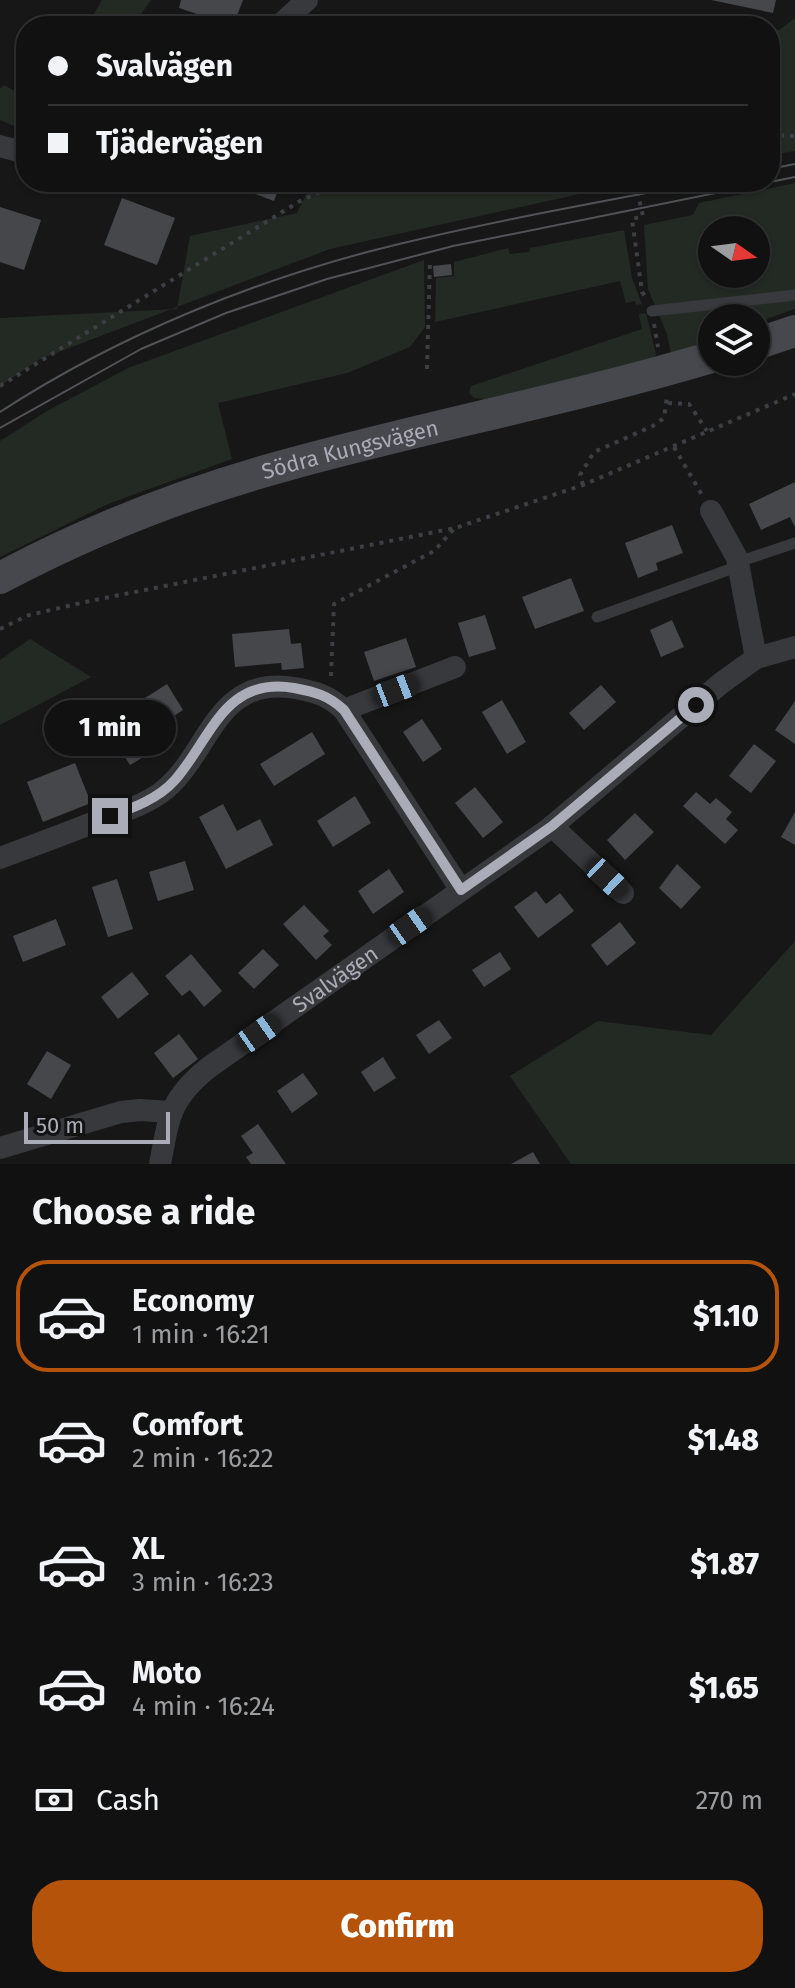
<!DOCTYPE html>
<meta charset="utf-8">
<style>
body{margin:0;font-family:"Fira Sans",sans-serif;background:#1a1a1b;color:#f1f3f6;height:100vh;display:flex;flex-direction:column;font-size:30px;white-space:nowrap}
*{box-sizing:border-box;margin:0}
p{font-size:26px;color:#9c9d9f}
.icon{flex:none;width:44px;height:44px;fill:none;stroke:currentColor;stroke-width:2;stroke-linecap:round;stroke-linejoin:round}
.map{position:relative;height:1164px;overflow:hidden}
.drawer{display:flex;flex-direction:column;background:#111112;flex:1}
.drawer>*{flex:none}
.hud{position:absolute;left:16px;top:16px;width:764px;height:176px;border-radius:32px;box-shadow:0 2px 6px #0004,0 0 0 2px #303132;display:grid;align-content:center;height:176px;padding:0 32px;background:#111112}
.needle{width:52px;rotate:104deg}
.buttons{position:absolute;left:698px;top:216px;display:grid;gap:16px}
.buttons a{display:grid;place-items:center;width:72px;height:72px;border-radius:50%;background:#111112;box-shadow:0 2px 6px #0004,0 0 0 2px #303132;font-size:40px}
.scale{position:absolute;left:24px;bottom:20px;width:146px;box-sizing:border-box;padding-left:8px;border:4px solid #aaadb7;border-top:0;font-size:22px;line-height:28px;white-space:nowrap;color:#aaadb7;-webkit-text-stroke:6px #121213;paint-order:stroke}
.end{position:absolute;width:36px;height:36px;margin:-18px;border:10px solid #aaadb7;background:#111;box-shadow:0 0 0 4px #111}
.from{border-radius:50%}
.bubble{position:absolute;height:56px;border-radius:28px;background:#111112;box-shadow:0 2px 6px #0004,0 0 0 2px #303132;font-size:26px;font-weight:800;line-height:56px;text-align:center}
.car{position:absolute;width:24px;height:48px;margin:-24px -12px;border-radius:10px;box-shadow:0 0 6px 2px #0007;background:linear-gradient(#222 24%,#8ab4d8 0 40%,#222 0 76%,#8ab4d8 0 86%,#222 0)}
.hud b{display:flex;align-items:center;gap:28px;height:76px;font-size:30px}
.hud b+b{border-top:2px solid #303132}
.hud i{width:20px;height:20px;background:#f1f3f6}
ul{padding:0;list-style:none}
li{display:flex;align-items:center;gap:24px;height:112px;margin:0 16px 12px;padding:0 16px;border:4px solid transparent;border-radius:32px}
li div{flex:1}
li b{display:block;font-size:30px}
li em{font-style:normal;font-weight:800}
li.on{border-color:#b45309}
li>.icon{width:72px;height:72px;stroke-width:1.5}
h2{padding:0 32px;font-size:36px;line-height:96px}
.pay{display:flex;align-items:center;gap:20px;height:88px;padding:0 32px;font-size:30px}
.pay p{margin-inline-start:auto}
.button{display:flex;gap:16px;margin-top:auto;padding:16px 32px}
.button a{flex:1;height:92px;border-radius:32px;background:#b45309;color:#fff;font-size:32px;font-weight:800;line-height:92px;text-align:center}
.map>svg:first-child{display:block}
</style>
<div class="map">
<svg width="795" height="1164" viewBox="0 0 795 1164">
<rect width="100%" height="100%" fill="#171718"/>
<g fill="#232a24" fill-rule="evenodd">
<polygon points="102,0 151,0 132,26 87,26"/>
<polygon points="795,18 795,151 770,155 770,29 779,30"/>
<polygon points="4,85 26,97 26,131 0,120 0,89"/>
<polygon points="312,182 634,182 330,249 40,359 0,386 0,318 177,309 190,236 297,213"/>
<path d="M795,183V309L756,323V318H712V339L671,354L667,334L648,289L644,225L693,215L699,203ZM712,230H756V274H712Z"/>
<polygon points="624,230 632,278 642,304 636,305 635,301 626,303 620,281 435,322 436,278 454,276 454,262 508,248 510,254 529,252 530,248"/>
<polygon points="424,260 425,327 410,347 347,373 218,403 232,459 108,504 0,557 0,441 47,411 128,368"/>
<polygon points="646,313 656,354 654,359 485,399 474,398 469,393 471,386 642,329 639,314"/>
<polygon points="30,639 91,677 0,725 0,660"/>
<polygon points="795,941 795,1164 571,1164 510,1076 598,1021 711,1035"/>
</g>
<g fill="#46474b">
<polygon points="181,0 243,0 233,26 179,8"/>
<polygon points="711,0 776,0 773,13"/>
<polygon points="224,182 281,182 274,201"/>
<polygon points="122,198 175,218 157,265 104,245"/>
<polygon points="0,207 41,220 24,270 0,262"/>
<polygon points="451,264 452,275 434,277 433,266"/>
<polygon points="795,482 795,527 790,517 761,530 749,504"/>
<polygon points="672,525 683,553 656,563 658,570 638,578 625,543"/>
<polygon points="571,578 584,611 535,629 522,597"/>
<polygon points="485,615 496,649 469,657 458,623"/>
<polygon points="672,620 684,647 661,657 650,630"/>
<polygon points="289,629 291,644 301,643 304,668 282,670 281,663 235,667 232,634"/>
<polygon points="406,638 416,667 374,681 364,652"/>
<polygon points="167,684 183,710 142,737 152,752 130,765 104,724"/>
<polygon points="601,685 616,702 584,730 569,713"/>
<polygon points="502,700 526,742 507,754 482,712"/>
<polygon points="795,701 795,744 775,730"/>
<polygon points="422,719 442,749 423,762 403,732"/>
<polygon points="312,732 325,754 274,786 260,764"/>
<polygon points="754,744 776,761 751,793 729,776"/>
<polygon points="75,763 91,803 43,822 27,782"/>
<polygon points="475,787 503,822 483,838 455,803"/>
<polygon points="696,792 710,804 716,798 732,812 726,819 738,830 725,844 683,806"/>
<polygon points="355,796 371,823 333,847 317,821"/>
<polygon points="223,804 237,831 260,819 273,845 226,869 199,817"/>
<polygon points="795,812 795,845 781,837"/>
<polygon points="635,813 654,832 625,860 607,840"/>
<polygon points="185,861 194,890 158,901 149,872"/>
<polygon points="677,864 701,887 681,909 659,888"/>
<polygon points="389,869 404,892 373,914 358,891"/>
<polygon points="117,879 133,929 108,937 92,887"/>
<polygon points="536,891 546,904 560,893 574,911 538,938 514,907"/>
<polygon points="304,905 329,931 323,936 332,945 316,960 283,924"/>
<polygon points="56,919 66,945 23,962 13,936"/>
<polygon points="620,922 636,943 607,966 591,945"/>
<polygon points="263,949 279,965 254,989 238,973"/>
<polygon points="500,952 511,969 484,987 472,970"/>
<polygon points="191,954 222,991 204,1007 190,990 182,996 165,976"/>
<polygon points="132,972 149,994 118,1019 101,997"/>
<polygon points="439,1020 452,1038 429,1054 416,1035"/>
<polygon points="179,1034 198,1059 173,1078 154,1053"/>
<polygon points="47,1051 71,1065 51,1099 27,1084"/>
<polygon points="383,1057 396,1078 374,1092 361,1072"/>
<polygon points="303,1073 318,1094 292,1113 277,1091"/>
<polygon points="258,1124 286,1164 251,1164 246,1157 253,1153 241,1136"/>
<polygon points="533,1152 540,1164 511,1164"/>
</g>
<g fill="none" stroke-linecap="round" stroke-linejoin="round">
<g stroke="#3e3f44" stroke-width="4" stroke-dasharray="4 6" stroke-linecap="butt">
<polyline points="770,135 795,136"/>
<polyline points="635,182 643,216 632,219 642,292 648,300"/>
<polyline points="637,184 651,182"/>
<polyline points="654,324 658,347"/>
<polyline points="427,369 430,260"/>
<polyline points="0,386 300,201 342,182"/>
<polyline points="668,403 689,404 707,431"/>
<polyline points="674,447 702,495"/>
<polyline points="583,485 580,475 594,452 653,426 664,418 667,397"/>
<polyline points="0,629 29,615 90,601 455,528 583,485 795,394"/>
<polyline points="331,676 334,604 434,551 454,529"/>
</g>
<g stroke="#38393d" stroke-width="11">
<polyline points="652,311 795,295"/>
<polyline points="738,562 795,543"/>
<polyline points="597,617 739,566"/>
</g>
<g stroke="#38393d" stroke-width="22">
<polyline points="279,26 307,0"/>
<polyline points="0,146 26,153"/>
<polyline points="711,511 737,558 756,658"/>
<polyline points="344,710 455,667"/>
<polyline points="552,826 623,893"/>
<path d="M0,858C32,846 65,834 97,821C118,813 140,807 159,794C210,759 212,674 295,688C316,692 328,695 344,710L461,890"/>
<polyline points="0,1148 121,1112 140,1110 170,1112"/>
<path id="s1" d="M160,1164C169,1117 169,1100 208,1068L550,828L720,684L756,658L795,647"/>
</g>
<g stroke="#46484d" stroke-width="32">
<polyline points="756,344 795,331"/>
<path id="s2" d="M0,578C92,529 193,490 294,463C433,425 574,398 712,357"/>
</g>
<g stroke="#515358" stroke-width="2">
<polyline points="770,169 795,164"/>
<polyline points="770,182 795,177"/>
<path d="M0,412C118,335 259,278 395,245C497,220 601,202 704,182"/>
<polyline points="0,428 141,349 226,313 327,279 453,246 770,182"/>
</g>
</g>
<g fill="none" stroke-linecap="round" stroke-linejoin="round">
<path stroke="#aaadb7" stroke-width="10" d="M110,816C133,808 158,799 175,780C211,739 224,676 294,688C315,692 328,695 344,710L461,890L552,826L696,705"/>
</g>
<g text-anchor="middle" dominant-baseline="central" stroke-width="6" stroke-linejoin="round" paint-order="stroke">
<g font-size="22" fill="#aaadb7" stroke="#121213">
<text stroke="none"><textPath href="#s2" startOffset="374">Södra Kungsvägen</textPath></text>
<text stroke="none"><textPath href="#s1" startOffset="266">Svalvägen</textPath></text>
</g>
</g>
</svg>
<div class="buttons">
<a><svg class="needle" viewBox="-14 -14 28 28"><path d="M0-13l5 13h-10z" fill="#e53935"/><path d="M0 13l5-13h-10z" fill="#9c9d9f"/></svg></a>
<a><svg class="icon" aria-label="layers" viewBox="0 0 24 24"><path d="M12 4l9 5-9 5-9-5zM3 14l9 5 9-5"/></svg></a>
</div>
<div class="scale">50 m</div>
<i class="end from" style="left:696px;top:705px"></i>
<i class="end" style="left:110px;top:816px"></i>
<div class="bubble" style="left:44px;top:700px;width:132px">1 min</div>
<i class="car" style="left:396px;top:690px;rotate:69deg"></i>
<i class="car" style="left:607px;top:878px;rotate:133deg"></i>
<i class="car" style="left:410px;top:926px;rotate:55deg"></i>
<i class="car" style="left:259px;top:1033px;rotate:55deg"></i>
<div class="hud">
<b><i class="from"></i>Svalvägen</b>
<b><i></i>Tjädervägen</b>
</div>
</div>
<section class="drawer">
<h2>Choose a ride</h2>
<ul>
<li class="on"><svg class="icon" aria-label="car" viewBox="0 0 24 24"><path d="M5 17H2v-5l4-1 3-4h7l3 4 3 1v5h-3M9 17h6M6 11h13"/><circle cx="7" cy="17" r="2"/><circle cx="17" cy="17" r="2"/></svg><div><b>Economy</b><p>1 min · 16:21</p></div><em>$1.10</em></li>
<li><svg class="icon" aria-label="car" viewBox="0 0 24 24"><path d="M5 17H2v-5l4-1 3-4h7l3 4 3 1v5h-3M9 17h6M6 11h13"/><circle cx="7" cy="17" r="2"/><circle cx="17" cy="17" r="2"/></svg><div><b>Comfort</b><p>2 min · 16:22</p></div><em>$1.48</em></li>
<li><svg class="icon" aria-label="car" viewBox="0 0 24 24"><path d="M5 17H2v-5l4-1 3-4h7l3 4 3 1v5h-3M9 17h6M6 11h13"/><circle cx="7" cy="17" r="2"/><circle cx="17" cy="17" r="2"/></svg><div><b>XL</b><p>3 min · 16:23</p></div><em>$1.87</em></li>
<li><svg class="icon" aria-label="car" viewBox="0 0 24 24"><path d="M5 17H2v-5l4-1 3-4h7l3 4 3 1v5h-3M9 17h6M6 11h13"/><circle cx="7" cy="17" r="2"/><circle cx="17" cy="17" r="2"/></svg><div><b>Moto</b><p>4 min · 16:24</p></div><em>$1.65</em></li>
</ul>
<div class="pay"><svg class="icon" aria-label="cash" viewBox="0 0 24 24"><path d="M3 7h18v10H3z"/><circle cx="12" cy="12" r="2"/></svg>Cash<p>270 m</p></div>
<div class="button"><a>Confirm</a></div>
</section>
